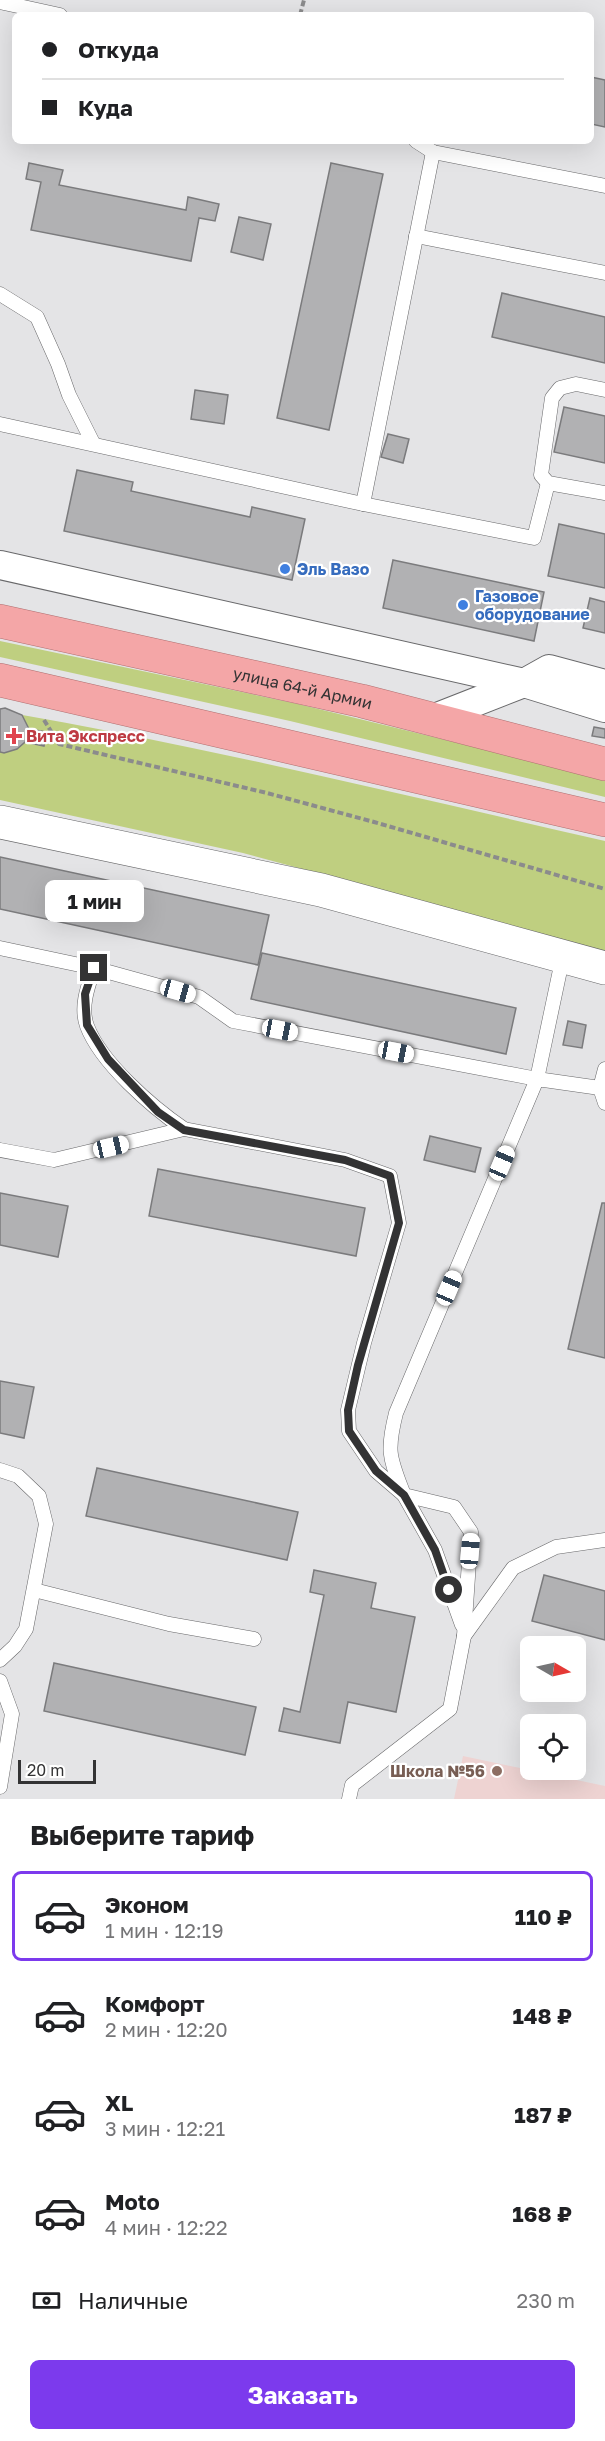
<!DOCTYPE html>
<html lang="ru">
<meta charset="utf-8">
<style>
body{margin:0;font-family:"Golos Text",sans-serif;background:#f2f2f2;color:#202124;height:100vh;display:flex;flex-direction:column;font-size:22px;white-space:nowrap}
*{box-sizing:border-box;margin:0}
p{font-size:20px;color:#757577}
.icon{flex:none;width:33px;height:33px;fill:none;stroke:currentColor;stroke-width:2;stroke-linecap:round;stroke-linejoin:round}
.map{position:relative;height:1799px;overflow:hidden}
.side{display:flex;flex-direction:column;background:#fff;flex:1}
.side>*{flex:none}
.banner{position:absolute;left:12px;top:12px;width:582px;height:132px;border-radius:9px;box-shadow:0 6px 24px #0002;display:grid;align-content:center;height:132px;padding:0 30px;background:#fff}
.needle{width:39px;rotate:99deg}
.fabs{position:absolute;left:520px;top:1636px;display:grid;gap:12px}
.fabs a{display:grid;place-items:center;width:66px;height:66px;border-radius:9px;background:#fff;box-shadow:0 6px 24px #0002;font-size:30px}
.scale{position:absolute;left:18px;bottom:15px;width:78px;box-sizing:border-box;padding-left:6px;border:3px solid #333334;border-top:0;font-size:16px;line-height:21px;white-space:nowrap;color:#333334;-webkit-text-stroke:4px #fff;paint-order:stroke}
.end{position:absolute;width:27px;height:27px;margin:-14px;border:8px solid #333334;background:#fff;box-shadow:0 0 0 3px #fff}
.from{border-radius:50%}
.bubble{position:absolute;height:42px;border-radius:9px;background:#fff;box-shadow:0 6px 24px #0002;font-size:20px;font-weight:700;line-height:42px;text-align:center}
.car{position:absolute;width:18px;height:36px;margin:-18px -9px;border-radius:8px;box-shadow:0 0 4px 2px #0007;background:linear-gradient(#fff 24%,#345 0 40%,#fff 0 76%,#345 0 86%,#fff 0)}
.banner b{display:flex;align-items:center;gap:21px;height:57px;font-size:22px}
.banner b+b{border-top:2px solid #e0e0e0}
.banner i{width:15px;height:15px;background:#202124}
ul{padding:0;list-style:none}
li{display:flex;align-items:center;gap:18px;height:90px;margin:0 12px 9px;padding:0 18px;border:3px solid transparent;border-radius:9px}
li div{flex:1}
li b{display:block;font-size:22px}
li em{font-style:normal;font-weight:700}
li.on{border-color:#7c3aed}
li>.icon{width:54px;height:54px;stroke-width:1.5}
h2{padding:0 30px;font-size:27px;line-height:72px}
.pay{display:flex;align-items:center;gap:15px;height:66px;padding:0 30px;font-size:22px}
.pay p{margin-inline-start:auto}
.primary-button{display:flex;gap:12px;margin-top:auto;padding:12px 30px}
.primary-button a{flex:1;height:69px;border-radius:9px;background:#7c3aed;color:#fff;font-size:24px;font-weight:700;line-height:69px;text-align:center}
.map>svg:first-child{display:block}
</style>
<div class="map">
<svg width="605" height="1799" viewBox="0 0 605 1799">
<rect width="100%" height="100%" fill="#e4e4e6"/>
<polygon fill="#eed3d2" points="463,1756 605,1786 605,1799 454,1799"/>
<g fill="#bfcf80">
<polygon points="0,641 298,704 605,779 605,797 290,721 0,657"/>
<path d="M0,711C203,746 404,795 605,841V955L451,909L243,853L0,800Z"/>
</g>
<g fill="#b1b1b3" stroke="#7b7b7d" stroke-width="1.5">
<polygon points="591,77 605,80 605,127 591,124"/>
<polygon points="29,163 63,170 59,185 186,210 188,197 219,204 215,221 199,218 191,261 31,230 41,182 26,179"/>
<polygon points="331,163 383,174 329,430 277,418"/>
<polygon points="239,217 271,224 263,260 231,252"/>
<polygon points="502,293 605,317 605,363 492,337"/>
<polygon points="195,390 228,395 224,424 191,419"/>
<polygon points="564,407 605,416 605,463 554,452"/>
<polygon points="388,434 409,439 403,463 381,457"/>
<polygon points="77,470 133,482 131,491 250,517 252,507 305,519 292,580 64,531"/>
<polygon points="559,524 605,534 605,588 548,576"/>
<polygon points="393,560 544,592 534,641 383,608"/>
<polygon points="590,598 605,602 605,633 583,628"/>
<polygon points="5,708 22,715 29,729 25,742 17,749 4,753 0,752 0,709"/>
<polygon points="594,727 605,729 605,738 592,736"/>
<polygon points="29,729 47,732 44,746 25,742"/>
<polygon points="0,857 269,915 258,965 0,909"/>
<polygon points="262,953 516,1008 506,1054 251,999"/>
<polygon points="568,1021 586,1025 582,1048 563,1045"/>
<polygon points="430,1136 481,1148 475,1172 424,1160"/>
<polygon points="158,1169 365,1208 356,1256 149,1216"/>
<polygon points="0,1193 68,1206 58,1257 0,1245"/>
<polygon points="602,1203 605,1203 605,1358 568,1349"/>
<polygon points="0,1381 34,1387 24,1438 0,1433"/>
<polygon points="97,1468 298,1512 287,1560 86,1516"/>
<polygon points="314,1570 376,1583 371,1608 415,1617 396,1712 348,1702 340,1743 279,1731 284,1708 300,1712 324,1595 310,1592"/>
<polygon points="544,1575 605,1591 605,1640 532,1621"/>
<polygon points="54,1663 256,1707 245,1755 44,1711"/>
</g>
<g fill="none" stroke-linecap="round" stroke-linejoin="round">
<defs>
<g id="service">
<polyline points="0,2 60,15"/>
<polyline points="416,141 433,152 605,186"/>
<polyline points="433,152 363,504 534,538 548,483"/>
<polyline points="416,236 605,273"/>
<polyline points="0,294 37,317 58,364 69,395 93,443"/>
<polyline points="605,390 576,384 560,388 552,398 541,475 548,483 605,493"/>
<polyline points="0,424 363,504"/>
<polyline points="0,948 94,968 199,997 233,1021 537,1079 563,956"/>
<path d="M94,968C88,986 80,1007 87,1026C101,1063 152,1107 184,1129"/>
<polyline points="605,1069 600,1088 605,1103"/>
<polyline points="0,1150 54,1160 184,1129 345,1160 390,1176 399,1223 364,1343 348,1410 349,1431 376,1471 404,1495 435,1550 462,1625"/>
<polyline points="0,1470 18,1476 39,1496 46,1524 26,1629 15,1646 0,1660"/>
<polyline points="34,1590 169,1624 254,1639"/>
<polyline points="464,1636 513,1568 556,1547 605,1540"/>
<polyline points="0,1681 12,1714 0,1787"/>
<path d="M349,1799L352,1785L450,1709L464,1636L471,1532L454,1507L404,1495C390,1458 386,1453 396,1413L537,1079L600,1088"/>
</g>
<g id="minor">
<polyline points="0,565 524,683 605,708"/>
<polyline points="432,719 524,683 549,669 605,684"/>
</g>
<polyline id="tertiary" points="0,822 321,890 605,968"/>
<g id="trunk">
<path id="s1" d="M0,621L362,701L605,764"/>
<polyline points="0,680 605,820"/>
</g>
</defs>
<use href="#service" stroke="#68686a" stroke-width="15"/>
<use href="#minor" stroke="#68686a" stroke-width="30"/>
<use href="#tertiary" stroke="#68686a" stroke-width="34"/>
<use href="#trunk" stroke="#af6f70" stroke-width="34"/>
<g stroke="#8b8b8c" stroke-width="4" stroke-dasharray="6 3" stroke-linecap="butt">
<polyline points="300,15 304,0"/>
<polyline points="44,720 59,744 267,793 374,822 605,889"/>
</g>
<use href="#service" stroke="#fff" stroke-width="14"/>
<use href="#minor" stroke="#fff" stroke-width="28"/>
<use href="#tertiary" stroke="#fff" stroke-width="33"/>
<use href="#trunk" stroke="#f4a6a7" stroke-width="33"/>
</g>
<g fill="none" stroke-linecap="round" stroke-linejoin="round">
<polyline stroke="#333334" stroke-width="8" points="94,968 85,994 87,1025 108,1059 158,1112 184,1130 345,1160 390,1176 399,1223 358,1365 348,1410 349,1431 376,1471 404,1495 435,1550 449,1590"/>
</g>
<g fill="#3f7fe0" stroke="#fff" stroke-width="2">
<circle cx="285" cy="569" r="6"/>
<circle cx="463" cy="605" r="6"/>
</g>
<path fill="#e0444e" stroke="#fff" stroke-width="2" d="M11 727h6v6h6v6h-6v6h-6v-6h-6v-6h6z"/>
<circle fill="#8d6e63" stroke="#fff" stroke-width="2" cx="497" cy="1771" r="6"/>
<g text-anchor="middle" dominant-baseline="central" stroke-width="4.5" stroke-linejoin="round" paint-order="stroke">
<g font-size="16" font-weight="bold" fill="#366cbe" stroke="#fff" text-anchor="start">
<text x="297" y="569">Эль Вазо</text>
<text x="475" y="596">Газовое<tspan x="475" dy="18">оборудование</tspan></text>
</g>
<g font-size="16" fill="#333334" stroke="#fff">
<text stroke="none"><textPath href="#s1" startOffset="310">улица 64-й Армии</textPath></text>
</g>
<g font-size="16" font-weight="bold" fill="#be3a42" stroke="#fff" text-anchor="start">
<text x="26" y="736">Вита Экспресс</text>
</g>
<g font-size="16" font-weight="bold" fill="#785e54" stroke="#fff" text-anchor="end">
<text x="485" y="1771">Школа №56</text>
</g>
</g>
</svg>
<div class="fabs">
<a><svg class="needle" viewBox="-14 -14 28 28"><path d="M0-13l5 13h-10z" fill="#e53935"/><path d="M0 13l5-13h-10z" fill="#757577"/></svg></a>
<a><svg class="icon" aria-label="locate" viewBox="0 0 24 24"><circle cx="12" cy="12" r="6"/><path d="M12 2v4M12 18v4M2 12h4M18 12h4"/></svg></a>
</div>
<div class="scale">20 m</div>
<i class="end from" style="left:449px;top:1590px"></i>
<i class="end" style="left:94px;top:968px"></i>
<div class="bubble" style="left:45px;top:880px;width:99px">1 мин</div>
<i class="car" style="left:178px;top:991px;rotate:106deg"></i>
<i class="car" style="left:280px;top:1030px;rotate:101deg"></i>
<i class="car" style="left:396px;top:1052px;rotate:101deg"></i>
<i class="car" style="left:111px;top:1147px;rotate:77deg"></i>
<i class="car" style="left:502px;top:1163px;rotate:23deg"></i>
<i class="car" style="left:449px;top:1288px;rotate:23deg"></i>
<i class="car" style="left:470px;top:1551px;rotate:5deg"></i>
<div class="banner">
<b><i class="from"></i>Откуда</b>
<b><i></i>Куда</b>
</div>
</div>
<section class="side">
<h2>Выберите тариф</h2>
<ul>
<li class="on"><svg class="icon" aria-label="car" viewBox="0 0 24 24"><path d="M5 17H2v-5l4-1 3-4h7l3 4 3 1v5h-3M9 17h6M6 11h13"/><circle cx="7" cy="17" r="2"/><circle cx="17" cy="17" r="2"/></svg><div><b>Эконом</b><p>1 мин · 12:19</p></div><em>110 ₽</em></li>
<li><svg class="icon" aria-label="car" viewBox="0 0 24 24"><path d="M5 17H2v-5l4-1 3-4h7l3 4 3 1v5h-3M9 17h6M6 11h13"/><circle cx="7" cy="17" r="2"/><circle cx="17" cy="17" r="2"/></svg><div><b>Комфорт</b><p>2 мин · 12:20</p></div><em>148 ₽</em></li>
<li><svg class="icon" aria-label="car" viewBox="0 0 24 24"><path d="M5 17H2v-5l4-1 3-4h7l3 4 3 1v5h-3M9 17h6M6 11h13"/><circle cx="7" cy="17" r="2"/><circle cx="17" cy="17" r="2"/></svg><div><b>XL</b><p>3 мин · 12:21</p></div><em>187 ₽</em></li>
<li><svg class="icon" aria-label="car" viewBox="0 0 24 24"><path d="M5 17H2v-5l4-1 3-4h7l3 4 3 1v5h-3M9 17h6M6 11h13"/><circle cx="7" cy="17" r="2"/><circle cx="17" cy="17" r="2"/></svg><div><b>Moto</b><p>4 мин · 12:22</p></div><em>168 ₽</em></li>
</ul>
<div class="pay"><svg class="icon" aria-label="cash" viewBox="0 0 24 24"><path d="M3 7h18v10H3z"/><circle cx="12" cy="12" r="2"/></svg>Наличные<p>230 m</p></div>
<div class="primary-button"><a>Заказать</a></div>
</section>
